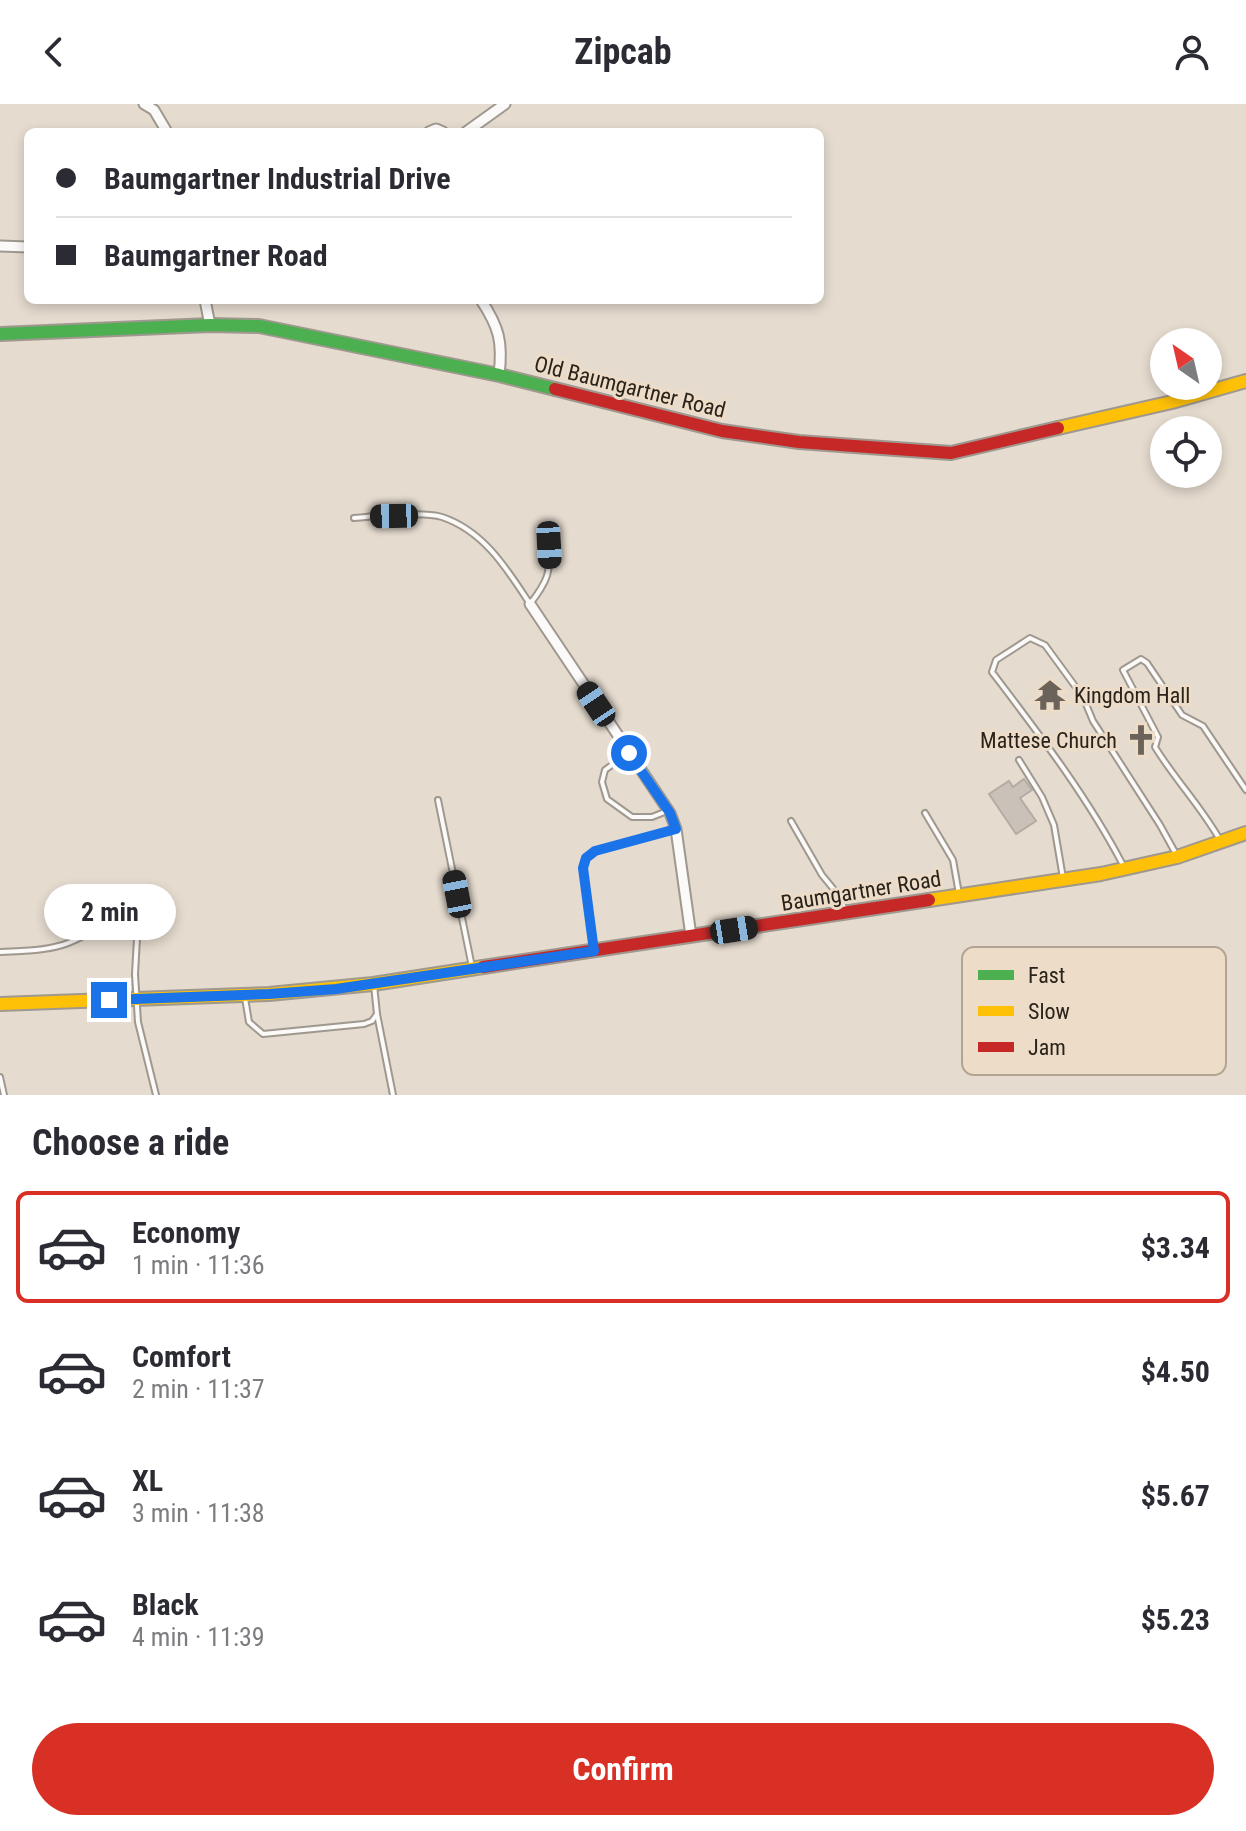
<!DOCTYPE html>
<meta charset="utf-8">
<style>
body{margin:0;font-family:"Roboto Condensed",sans-serif;background:#f7f7f7;color:#2b2b33;height:100vh;display:flex;flex-direction:column;font-size:30px;white-space:nowrap}
*{box-sizing:border-box;margin:0}
p{font-size:26px;color:#7c7c81}
.icon{flex:none;width:44px;height:44px;fill:none;stroke:currentColor;stroke-width:2;stroke-linecap:round;stroke-linejoin:round}
.map{position:relative;height:991px;overflow:hidden}
.drawer{display:flex;flex-direction:column;background:#fff;flex:1}
.drawer>*{flex:none}
.guide{position:absolute;left:24px;top:24px;width:800px;height:176px;border-radius:12px;box-shadow:0 4px 12px #0003;display:grid;align-content:center;height:176px;padding:0 32px;background:#fff}
.needle{width:52px;rotate:326deg}
.tools{position:absolute;left:1150px;top:224px;display:grid;gap:16px}
.tools a{display:grid;place-items:center;width:72px;height:72px;border-radius:50%;background:#fff;box-shadow:0 4px 12px #0003;font-size:40px}
.end{position:absolute;width:36px;height:36px;margin:-18px;border:10px solid #1a73e8;background:#fff;box-shadow:0 0 0 4px #fff}
.from{border-radius:50%}
.bubble{position:absolute;height:56px;border-radius:28px;background:#fff;box-shadow:0 4px 12px #0003;font-size:26px;font-weight:700;line-height:56px;text-align:center}
.car{position:absolute;width:24px;height:48px;margin:-24px -12px;border-radius:10px;box-shadow:0 0 6px 2px #0007;background:linear-gradient(#222 24%,#8ab4d8 0 40%,#222 0 76%,#8ab4d8 0 86%,#222 0)}
.guide b{display:flex;align-items:center;gap:28px;height:76px;font-size:30px}
.guide b+b{border-top:2px solid #e1e1e2}
.guide i{width:20px;height:20px;background:#2b2b33}
ul{padding:0;list-style:none}
li{display:flex;align-items:center;gap:24px;height:112px;margin:0 16px 12px;padding:0 16px;border:4px solid transparent;border-radius:12px}
li div{flex:1}
li b{display:block;font-size:30px}
li em{font-style:normal;font-weight:700}
li.current{border-color:#d93025}
li>.icon{width:72px;height:72px;stroke-width:1.5}
h2{padding:0 32px;font-size:36px;line-height:96px}
.primary-button{display:flex;gap:16px;margin-top:auto;padding:16px 32px}
.primary-button a{flex:1;height:92px;border-radius:48px;background:#d93025;color:#fff;font-size:32px;font-weight:700;line-height:92px;text-align:center}
header{display:flex;justify-content:space-between;align-items:center;height:104px;padding:0 32px;background:#fff;font-size:36px;font-weight:700}
.map>svg:first-child{display:block}
</style>
<header><svg class="icon" aria-label="back" viewBox="0 0 24 24"><path d="M15 5l-7 7 7 7"/></svg>Zipcab<svg class="icon" aria-label="person" viewBox="0 0 24 24"><circle cx="12" cy="8" r="4"/><path d="M4 21q1-7 8-7t8 7"/></svg></header>
<div class="map">
<svg width="1246" height="991" viewBox="0 0 1246 991">
<rect width="100%" height="100%" fill="#e5dbcf"/>
<polygon fill="#cac2b9" stroke="#b4aca3" stroke-width="2" points="1024,675 1032,686 1020,694 1036,717 1016,730 989,690 1009,677 1013,683"/>
<g fill="none" stroke-linecap="round" stroke-linejoin="round">
<defs>
<g id="lane">
<path d="M354,414C374,412 424,407 442,413C484,427 507,465 530,500C547,478 551,469 549,441"/>
<polyline points="627,650 605,666 602,678 607,695 632,713 652,713 667,707"/>
<polyline points="1019,656 1042,693 1054,721 1063,774"/>
<polyline points="438,696 472,863"/>
<polyline points="925,709 953,756 959,790"/>
<polyline points="791,717 822,771 840,793 845,807"/>
<path d="M1220,736C1200,701 1176,677 1155,643L1158,633L1123,566L1141,555L1147,559L1182,611L1203,622L1246,686"/>
<path d="M1123,761C1087,692 1039,630 992,568L996,556L1030,534L1045,541L1083,593L1093,617L1160,721L1176,750"/>
<polyline points="594,845 583,764 586,754 595,747 676,725"/>
<path d="M0,848C56,846 72,844 118,809L137,834L135,870L138,918L156,991"/>
<polyline points="245,894 249,918 263,930 364,920 372,917 377,910 374,881"/>
<polyline points="377,910 393,991"/>
<polyline points="0,973 4,991"/>
</g>
<g id="street">
<polyline points="144,0 154,6 167,28"/>
<polyline points="429,28 436,25 443,28"/>
<polyline points="466,28 505,0"/>
<polyline points="0,142 28,143"/>
<polyline points="205,196 210,221"/>
<path d="M481,196C499,223 503,238 499,271"/>
<polyline points="530,500 670,709 676,725 691,832"/>
</g>
<polyline id="fast" points="0,230 210,221 259,222 499,271 555,285"/>
<g id="slow">
<polyline points="1058,324 1172,298 1246,277"/>
<polyline points="929,796 1101,770 1177,753 1246,729"/>
<polyline points="0,900 269,890 373,880 483,863"/>
</g>
<g id="jam">
<polyline points="555,285 722,327 799,338 951,349 1058,324"/>
<polyline points="483,863 929,796"/>
</g>
</defs>
<use href="#lane" stroke="#9f988f" stroke-width="8"/>
<use href="#street" stroke="#9f988f" stroke-width="13"/>
<use href="#fast" stroke="#9f988f" stroke-width="16"/>
<use href="#slow" stroke="#9f988f" stroke-width="16"/>
<use href="#jam" stroke="#9f988f" stroke-width="16"/>
<use href="#lane" stroke="#fbfaf8" stroke-width="4"/>
<use href="#street" stroke="#fbfaf8" stroke-width="9"/>
<use href="#fast" stroke="#4caf50" stroke-width="12"/>
<use href="#slow" stroke="#ffc107" stroke-width="12"/>
<use href="#jam" stroke="#c62828" stroke-width="12"/>
</g>
<g fill="none" stroke-linecap="round" stroke-linejoin="round">
<polyline stroke="#1a73e8" stroke-width="10" points="109,896 269,890 336,885 594,847 583,764 586,754 595,747 676,725 670,709 629,649"/>
</g>
<defs>
<symbol id="temple-bare" viewBox="-9 -9 18 18"><path d="M0-6L5-2H3V0L6.5 2.5H4V6H1.5V3h-3V6H-4V2.5H-6.5L-3 0V-2H-5Z" fill="#6b635a" stroke="#eddcc7" stroke-width="2.5" paint-order="stroke"/></symbol>
<symbol id="church-bare" viewBox="-9 -9 18 18"><path d="M-1.2-6h2.4v3.5h3.3v2.4h-3.3V6h-2.4V-.1h-3.3v-2.4h3.3Z" fill="#6b635a" stroke="#eddcc7" stroke-width="2.5" paint-order="stroke"/></symbol>
</defs>
<g fill-rule="evenodd">
<use href="#temple-bare" x="1028" y="569" width="44" height="44"/>
<use href="#church-bare" x="1119" y="614" width="44" height="44"/>
</g>
<g text-anchor="middle" dominant-baseline="central" stroke-width="6" stroke-linejoin="round" paint-order="stroke">
<g font-size="22" fill="#29231b" stroke="#eddcc7">
<text transform="translate(630 283) rotate(14)">Old Baumgartner Road</text>
<text transform="translate(861 787) rotate(-9)">Baumgartner Road</text>
</g>
<g font-size="22" fill="#29231b" stroke="#eddcc7" text-anchor="start">
<text x="1074" y="591">Kingdom Hall</text>
<text x="1117" y="636" text-anchor="end">Mattese Church</text>
</g>
</g>
<rect x="962" y="843" width="264" height="128" rx="12" fill="#eddcc7" stroke="#b2a493" stroke-width="2"/>
<rect x="978" y="866" width="36" height="10" fill="#4caf50"/>
<rect x="978" y="902" width="36" height="10" fill="#ffc107"/>
<rect x="978" y="938" width="36" height="10" fill="#c62828"/>
<g font-size="22" fill="#29231b">
<text x="1028" y="879">Fast</text>
<text x="1028" y="915">Slow</text>
<text x="1028" y="951">Jam</text>
</g>
</svg>
<div class="tools">
<a><svg class="needle" viewBox="-14 -14 28 28"><path d="M0-13l5 13h-10z" fill="#e53935"/><path d="M0 13l5-13h-10z" fill="#7c7c81"/></svg></a>
<a><svg class="icon" aria-label="locate" viewBox="0 0 24 24"><circle cx="12" cy="12" r="6"/><path d="M12 2v4M12 18v4M2 12h4M18 12h4"/></svg></a>
</div>
<i class="end from" style="left:629px;top:649px"></i>
<i class="end" style="left:109px;top:896px"></i>
<div class="bubble" style="left:44px;top:780px;width:132px">2 min</div>
<i class="car" style="left:394px;top:412px;rotate:269deg"></i>
<i class="car" style="left:549px;top:441px;rotate:177deg"></i>
<i class="car" style="left:596px;top:600px;rotate:326deg"></i>
<i class="car" style="left:457px;top:790px;rotate:349deg"></i>
<i class="car" style="left:734px;top:826px;rotate:81deg"></i>
<div class="guide">
<b><i class="from"></i>Baumgartner Industrial Drive</b>
<b><i></i>Baumgartner Road</b>
</div>
</div>
<section class="drawer">
<h2>Choose a ride</h2>
<ul>
<li class="current"><svg class="icon" aria-label="car" viewBox="0 0 24 24"><path d="M5 17H2v-5l4-1 3-4h7l3 4 3 1v5h-3M9 17h6M6 11h13"/><circle cx="7" cy="17" r="2"/><circle cx="17" cy="17" r="2"/></svg><div><b>Economy</b><p>1 min · 11:36</p></div><em>$3.34</em></li>
<li><svg class="icon" aria-label="car" viewBox="0 0 24 24"><path d="M5 17H2v-5l4-1 3-4h7l3 4 3 1v5h-3M9 17h6M6 11h13"/><circle cx="7" cy="17" r="2"/><circle cx="17" cy="17" r="2"/></svg><div><b>Comfort</b><p>2 min · 11:37</p></div><em>$4.50</em></li>
<li><svg class="icon" aria-label="car" viewBox="0 0 24 24"><path d="M5 17H2v-5l4-1 3-4h7l3 4 3 1v5h-3M9 17h6M6 11h13"/><circle cx="7" cy="17" r="2"/><circle cx="17" cy="17" r="2"/></svg><div><b>XL</b><p>3 min · 11:38</p></div><em>$5.67</em></li>
<li><svg class="icon" aria-label="car" viewBox="0 0 24 24"><path d="M5 17H2v-5l4-1 3-4h7l3 4 3 1v5h-3M9 17h6M6 11h13"/><circle cx="7" cy="17" r="2"/><circle cx="17" cy="17" r="2"/></svg><div><b>Black</b><p>4 min · 11:39</p></div><em>$5.23</em></li>
</ul>
<div class="primary-button"><a>Confirm</a></div>
</section>
